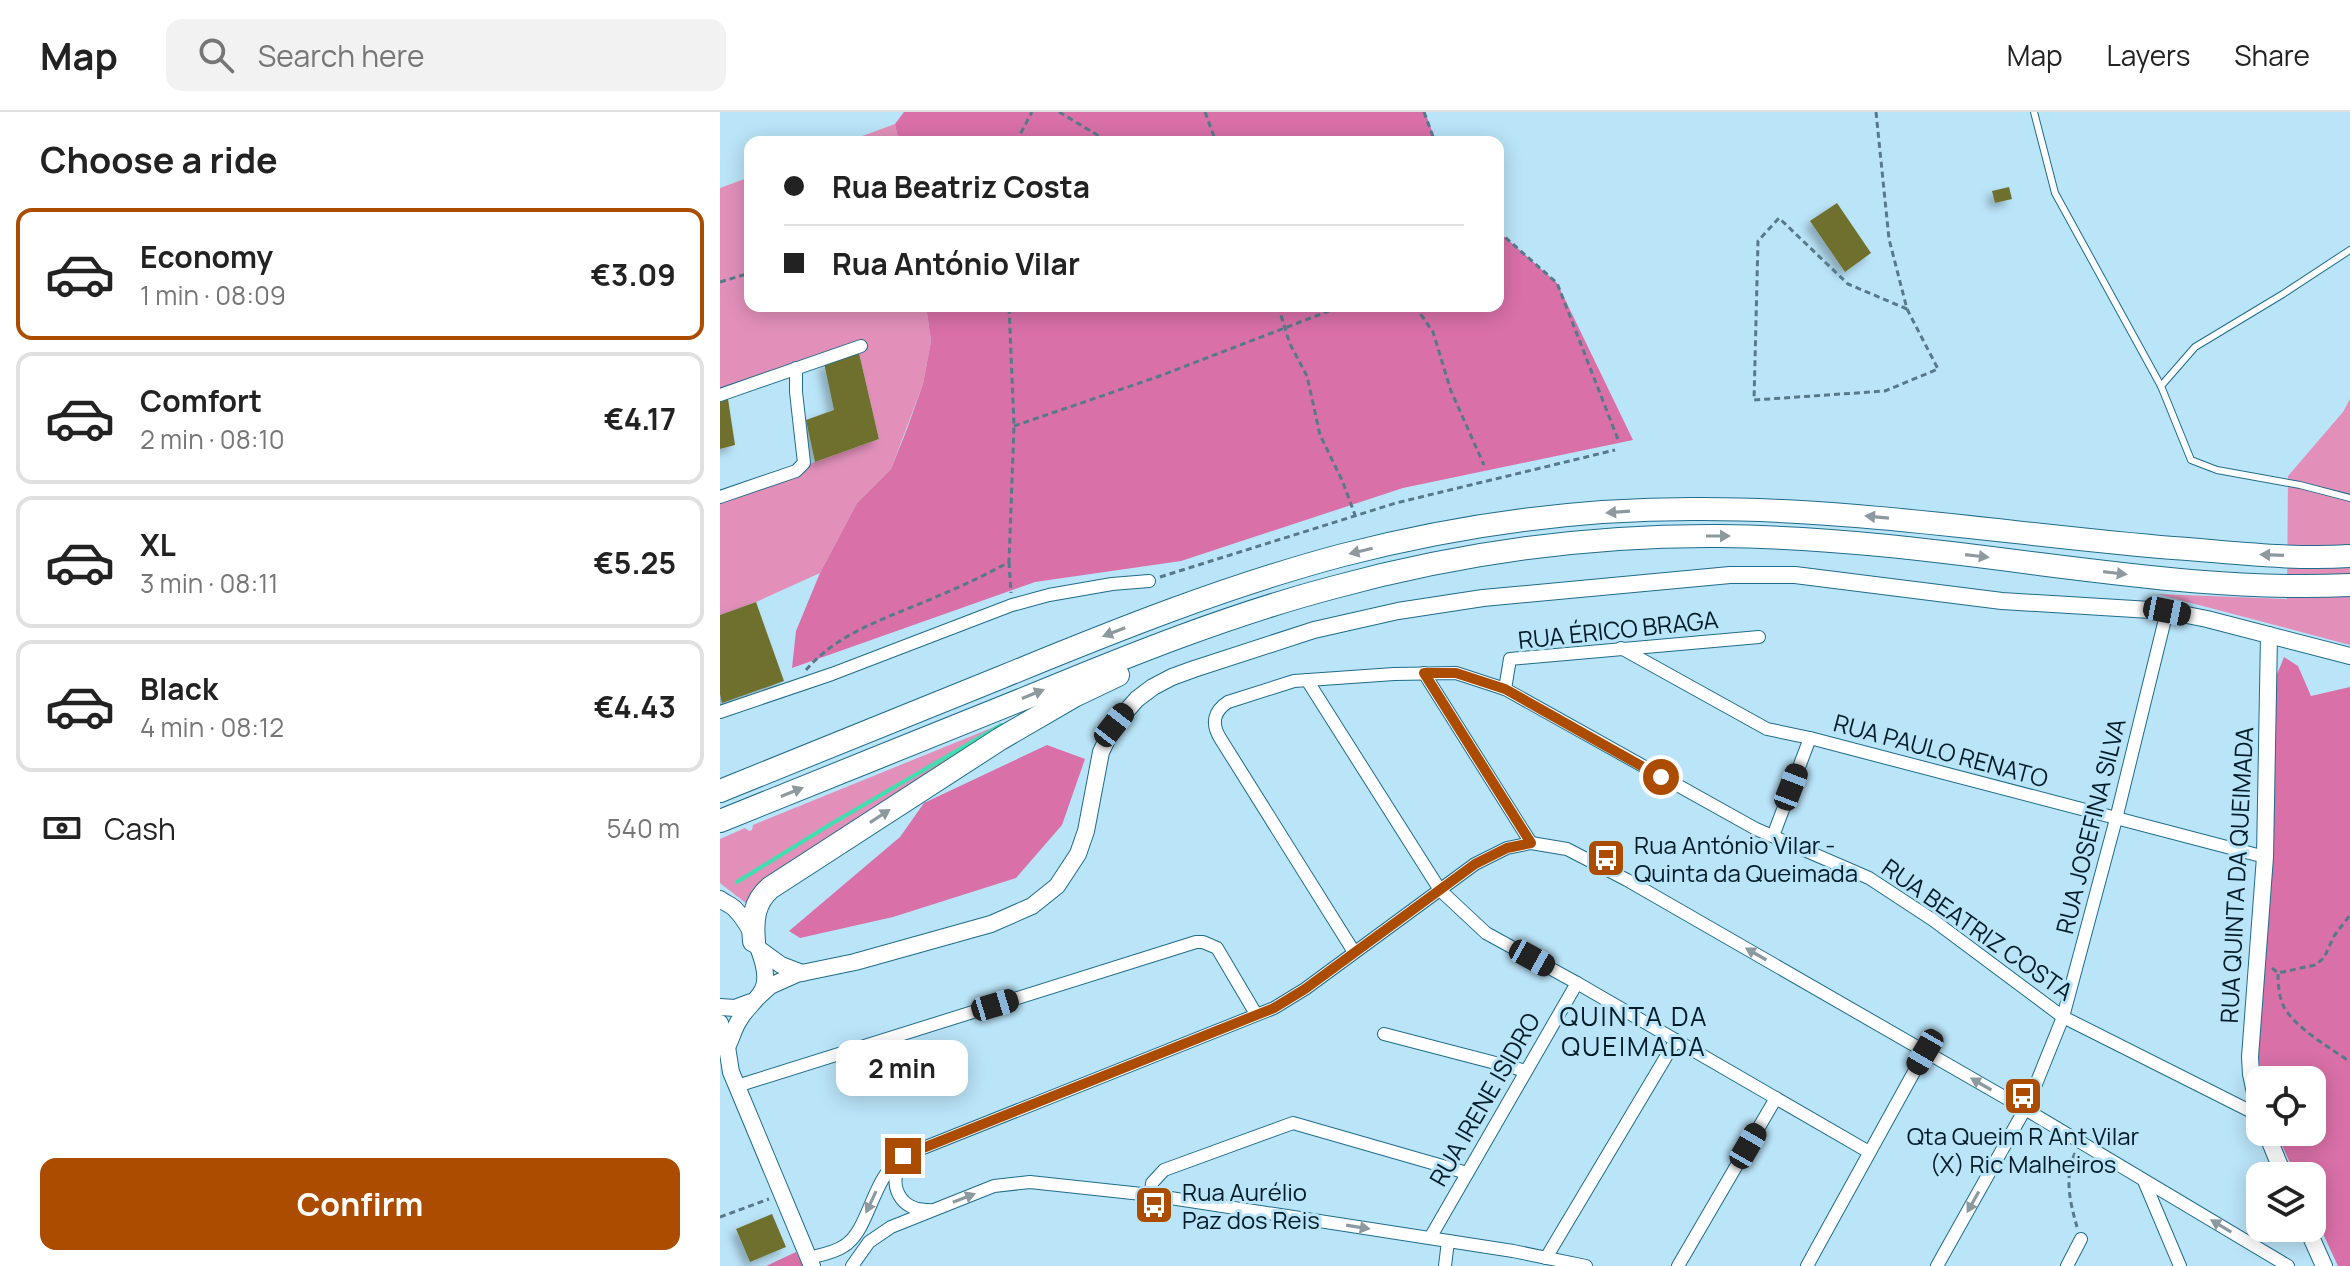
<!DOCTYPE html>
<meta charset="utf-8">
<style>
body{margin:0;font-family:Manrope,sans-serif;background:#f2f2f2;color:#222;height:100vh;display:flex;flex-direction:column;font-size:30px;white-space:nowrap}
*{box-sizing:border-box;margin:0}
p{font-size:26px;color:#767676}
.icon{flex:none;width:44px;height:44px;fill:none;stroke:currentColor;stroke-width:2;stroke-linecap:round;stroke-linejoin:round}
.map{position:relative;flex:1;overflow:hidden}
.panel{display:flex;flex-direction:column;background:#fff;width:720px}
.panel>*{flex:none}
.hud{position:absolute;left:24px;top:24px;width:760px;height:176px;border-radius:16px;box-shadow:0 4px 20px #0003;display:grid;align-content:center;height:176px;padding:0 40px;background:#fff}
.controls{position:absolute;left:1526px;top:954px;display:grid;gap:16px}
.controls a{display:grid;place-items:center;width:80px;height:80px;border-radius:16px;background:#fff;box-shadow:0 4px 20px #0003;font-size:40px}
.end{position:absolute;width:36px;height:36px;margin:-18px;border:10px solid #ac4c01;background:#fff;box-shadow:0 0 0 4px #fff}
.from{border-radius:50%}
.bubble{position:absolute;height:56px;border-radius:16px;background:#fff;box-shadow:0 4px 20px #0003;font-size:26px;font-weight:700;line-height:56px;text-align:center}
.car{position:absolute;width:24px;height:48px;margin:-24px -12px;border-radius:10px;box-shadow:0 0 6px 2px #0007;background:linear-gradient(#222 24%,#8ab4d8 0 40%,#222 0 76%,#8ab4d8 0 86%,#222 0)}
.hud b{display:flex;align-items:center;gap:28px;height:76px;font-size:30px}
.hud b+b{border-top:2px solid #e0e0e0}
.hud i{width:20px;height:20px;background:#222}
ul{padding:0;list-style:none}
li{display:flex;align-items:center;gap:24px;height:132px;margin:0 16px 12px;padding:0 24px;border:4px solid #e0e0e0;border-radius:16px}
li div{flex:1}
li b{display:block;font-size:30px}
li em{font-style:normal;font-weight:700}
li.active{border-color:#ac4c01}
li>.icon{width:72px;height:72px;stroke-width:1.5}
h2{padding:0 40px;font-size:36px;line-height:96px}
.pay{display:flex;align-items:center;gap:20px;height:88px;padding:0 40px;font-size:30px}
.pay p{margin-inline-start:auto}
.button{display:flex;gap:16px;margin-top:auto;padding:16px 40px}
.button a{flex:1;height:92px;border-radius:16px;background:#ac4c01;color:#fff;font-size:32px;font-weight:700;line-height:92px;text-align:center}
header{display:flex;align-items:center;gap:48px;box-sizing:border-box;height:112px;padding:0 40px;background:#fff;border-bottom:2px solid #e0e0e0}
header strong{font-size:38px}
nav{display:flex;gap:44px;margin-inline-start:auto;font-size:28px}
.search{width:560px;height:72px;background:#f2f2f2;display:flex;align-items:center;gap:20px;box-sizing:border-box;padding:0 28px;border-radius:16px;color:#767676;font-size:30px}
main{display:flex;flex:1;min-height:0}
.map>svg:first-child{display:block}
</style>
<header>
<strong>Map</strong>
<div class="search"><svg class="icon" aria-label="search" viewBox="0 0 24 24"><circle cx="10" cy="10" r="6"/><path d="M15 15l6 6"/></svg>Search here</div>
<nav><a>Map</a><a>Layers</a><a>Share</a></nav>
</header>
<main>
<section class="panel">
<h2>Choose a ride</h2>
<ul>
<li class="active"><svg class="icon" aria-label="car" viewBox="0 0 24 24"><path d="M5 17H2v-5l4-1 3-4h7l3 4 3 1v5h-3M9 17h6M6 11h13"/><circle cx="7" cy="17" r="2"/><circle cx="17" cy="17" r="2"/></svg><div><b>Economy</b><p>1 min · 08:09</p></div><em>€3.09</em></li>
<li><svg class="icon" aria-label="car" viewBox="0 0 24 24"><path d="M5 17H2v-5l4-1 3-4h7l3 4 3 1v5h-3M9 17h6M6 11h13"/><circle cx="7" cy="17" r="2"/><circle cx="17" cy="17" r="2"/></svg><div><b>Comfort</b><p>2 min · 08:10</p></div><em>€4.17</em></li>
<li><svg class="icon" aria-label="car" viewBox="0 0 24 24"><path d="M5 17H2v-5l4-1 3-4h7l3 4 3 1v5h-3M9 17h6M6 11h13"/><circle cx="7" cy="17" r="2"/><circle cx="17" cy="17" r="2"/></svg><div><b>XL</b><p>3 min · 08:11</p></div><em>€5.25</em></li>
<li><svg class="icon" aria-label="car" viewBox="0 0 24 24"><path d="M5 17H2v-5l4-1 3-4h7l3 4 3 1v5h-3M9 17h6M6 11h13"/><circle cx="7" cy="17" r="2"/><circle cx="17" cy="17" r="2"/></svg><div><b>Black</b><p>4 min · 08:12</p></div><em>€4.43</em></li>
</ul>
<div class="pay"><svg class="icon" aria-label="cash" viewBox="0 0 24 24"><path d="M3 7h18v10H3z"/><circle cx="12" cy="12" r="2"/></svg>Cash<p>540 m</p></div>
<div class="button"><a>Confirm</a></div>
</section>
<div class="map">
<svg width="1630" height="1154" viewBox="0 0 1630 1154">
<defs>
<filter id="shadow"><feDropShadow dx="-5.5" dy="5.5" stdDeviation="4" flood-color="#0004"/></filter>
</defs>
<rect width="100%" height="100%" fill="#bae4f8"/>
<g fill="#e290ba">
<polygon points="175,12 179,30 126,30"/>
<polygon points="30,65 30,194 206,194 211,229 203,272 171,357 137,391 100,461 36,490 0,503 0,391 95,350 159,327 139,241 0,284 0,76"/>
<polygon points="1630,287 1630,533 1437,482 1567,487 1568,364 1623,300"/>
<polygon points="291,608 27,792 0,771 0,727 25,716 29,719 32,718 33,713"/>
</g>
<g fill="#d970a8">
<polygon points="184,0 705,0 716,30 179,30 175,12"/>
<polygon points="778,119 837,171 913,328 683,376 461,449 315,470 72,556 76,519 100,461 137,391 171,357 187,317 203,272 211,229 206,194 778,194"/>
<polygon points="1564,545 1578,554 1591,584 1630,575 1630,1154 1618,1154 1592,1098 1592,1064 1576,1064 1556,1020 1592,1020 1592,968 1542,968 1538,944 1556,565"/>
<polygon points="327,633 365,647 342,713 296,766 173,805 80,826 69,819 180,725 204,691"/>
<polygon points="76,1140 83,1154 46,1154"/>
</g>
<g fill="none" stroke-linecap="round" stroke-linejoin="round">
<polyline stroke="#41dfaf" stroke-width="4" points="17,770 111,712 281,613"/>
</g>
<g fill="#70702e" filter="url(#shadow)">
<polygon points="1289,75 1292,87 1275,91 1272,79"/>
<polygon points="1117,91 1151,141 1125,160 1090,109"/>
<polygon points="139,241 159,327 95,350 86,308 114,298 104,251"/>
<polygon points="8,287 15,333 0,337 0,290"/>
<polygon points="36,490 64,569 2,591 0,582 0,503"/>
<polygon points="52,1102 66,1135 30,1150 16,1117"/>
</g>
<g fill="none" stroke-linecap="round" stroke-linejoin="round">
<defs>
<g id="service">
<polyline points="1314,0 1335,81 1441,274"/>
<polyline points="1630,138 1563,182 1475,235 1441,274 1471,348 1497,358 1580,373 1630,386"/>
</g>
<g id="minor">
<polyline points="0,283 141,234"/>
<polyline points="0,385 76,359 84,351 76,280 76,256"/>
<polyline points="901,536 1047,617 1090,626 1545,745"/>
<polyline points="704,561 811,731"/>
<polyline points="587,568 720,778 766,821 857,871 1149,1040"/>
<polyline points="785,577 790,547 1039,525"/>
<polyline points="0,600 112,562 292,493 329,483 392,472 429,469"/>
<polyline points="1053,724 1090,626"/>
<path d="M634,840L500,626C491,611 494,599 508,590L574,569L674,562L736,561L785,577L1036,717L1149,766L1213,808L1343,905L1540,1004"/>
<polyline points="664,922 806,959"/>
<polyline points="17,974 476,830 483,830 497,836 536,902"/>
<polyline points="1312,982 1343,905 1396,707 1447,499"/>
<path d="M182,1049C166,1072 181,1100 209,1098"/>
<polyline points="1424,1069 1460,1154"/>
<polyline points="431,1083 432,1071 444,1058 573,1011 747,1061"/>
<polyline points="710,1126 857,871"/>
<path d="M88,1146C100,1143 114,1141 124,1134C150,1118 151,1066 183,1044L554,896L585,877L755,752L787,736L811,731L847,737L907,768L1305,997L1568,1154"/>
<polyline points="826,1146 956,928"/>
<polyline points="132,1154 149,1130 171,1115 274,1074 310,1070 431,1083 793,1139 866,1154"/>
<polyline points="725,1154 728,1129"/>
<polyline points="958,1154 1056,986"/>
<polyline points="1087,1154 1205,940"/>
<polyline points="1217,1154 1305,997"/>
<polyline points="1347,1154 1361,1127"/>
</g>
<g id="tertiary">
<path d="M0,787C5,791 11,793 15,797C30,812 52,857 43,877C38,888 26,896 20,907C14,915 12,926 7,935"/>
<polyline points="39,837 61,853 82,861"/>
<polyline points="39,884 50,874 77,862 135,850 271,812 312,794 337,774 358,742 366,719 381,640 394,613 417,587 433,575 452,565 474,557 594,518 678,499 763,486 1010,463 1075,463 1282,489 1447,499 1487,507 1630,544"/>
<polyline points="0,895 15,896 31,890"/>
<polyline points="0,911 7,935 11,960 92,1154"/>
<polyline points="1540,1004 1531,962 1530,945 1545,745 1549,523"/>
<polyline points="1546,1020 1564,1064"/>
<polyline points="1587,1116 1604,1154"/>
</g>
<g id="motorway">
<path d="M0,679C94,641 188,603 282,565C394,519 506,474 623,443C739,413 862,396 982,397C1140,397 1296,423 1453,436C1511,440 1571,448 1630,444"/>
<path d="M0,709C104,667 209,625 313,583C412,542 512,502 615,475C740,441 870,423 999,424C1107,425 1213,438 1319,452C1422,465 1525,478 1630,473"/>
<path d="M34,829C32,808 34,790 50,776L280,627L354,584L398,563"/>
</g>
</defs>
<use href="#service" stroke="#1f6c8a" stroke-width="8"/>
<use href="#minor" stroke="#1f6c8a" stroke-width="14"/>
<use href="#tertiary" stroke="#1f6c8a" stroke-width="18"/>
<use href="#motorway" stroke="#1f6c8a" stroke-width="24"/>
<g stroke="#577a8a" stroke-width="3" stroke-dasharray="6 4" stroke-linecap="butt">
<polyline points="339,0 389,30"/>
<polyline points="485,0 496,30"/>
<polyline points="704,0 715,30"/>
<polyline points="1156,0 1169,127 1187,197 1218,257 1165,279 1034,288 1038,129 1059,106 1128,172 1187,197"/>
<polyline points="296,30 312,0"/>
<polyline points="778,119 837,171 899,330"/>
<polyline points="0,170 30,161"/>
<polyline points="558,194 570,232 587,264 600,323 622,368 635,403"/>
<polyline points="591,194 594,200"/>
<polyline points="695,194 713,220 731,279 764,353"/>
<polyline points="294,314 437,265 622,194"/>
<polyline points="289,450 291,481"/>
<polyline points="440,465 676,391 895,338"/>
<path d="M86,558C117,522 161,508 204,490C233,478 262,465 289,450L294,314L289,194"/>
<polyline points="1552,856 1558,861 1595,853 1604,846 1614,824 1630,803"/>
<path d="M1558,862C1558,872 1559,884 1563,893C1573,915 1611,936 1630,950"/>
<path d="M1355,1041C1344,1066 1350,1090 1357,1115"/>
<polyline points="0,1105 49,1087"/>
</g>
<use href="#service" stroke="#fff" stroke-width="6"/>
<use href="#minor" stroke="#fff" stroke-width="12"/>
<use href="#tertiary" stroke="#fff" stroke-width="16"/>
<use href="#motorway" stroke="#fff" stroke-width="22"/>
</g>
<defs><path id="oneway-solid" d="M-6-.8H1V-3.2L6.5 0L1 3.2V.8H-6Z" transform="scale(2)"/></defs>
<g fill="#8c999e">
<use href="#oneway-solid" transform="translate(898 400) rotate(176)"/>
<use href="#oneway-solid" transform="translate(1157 405) rotate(-175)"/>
<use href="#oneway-solid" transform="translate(998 424)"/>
<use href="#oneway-solid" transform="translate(641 439) rotate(167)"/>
<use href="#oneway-solid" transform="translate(1552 443) rotate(-178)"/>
<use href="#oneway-solid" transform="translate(1257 444) rotate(7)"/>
<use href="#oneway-solid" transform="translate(1395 461) rotate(7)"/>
<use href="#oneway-solid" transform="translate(394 520) rotate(159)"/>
<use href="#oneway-solid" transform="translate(313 582) rotate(-22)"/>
<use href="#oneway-solid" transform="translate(72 680) rotate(-22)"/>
<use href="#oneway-solid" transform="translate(160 704) rotate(-33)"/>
<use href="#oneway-solid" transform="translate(1036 842) rotate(-150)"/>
<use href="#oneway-solid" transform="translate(1261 972) rotate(-150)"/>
<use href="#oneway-solid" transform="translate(244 1086) rotate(-21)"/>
<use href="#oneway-solid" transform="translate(151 1090) rotate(115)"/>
<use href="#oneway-solid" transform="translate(1253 1090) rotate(119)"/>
<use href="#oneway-solid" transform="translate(1501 1114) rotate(-149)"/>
<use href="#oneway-solid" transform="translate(638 1115) rotate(9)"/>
</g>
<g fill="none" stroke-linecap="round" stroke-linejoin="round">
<polyline stroke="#ac4c01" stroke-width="10" points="183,1044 554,896 585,877 755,752 787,736 811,731 704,561 736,561 785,577 941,665"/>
</g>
<defs>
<symbol id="bus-square" viewBox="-11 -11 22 22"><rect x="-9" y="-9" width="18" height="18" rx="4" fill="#ac4c01" stroke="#bae4f8"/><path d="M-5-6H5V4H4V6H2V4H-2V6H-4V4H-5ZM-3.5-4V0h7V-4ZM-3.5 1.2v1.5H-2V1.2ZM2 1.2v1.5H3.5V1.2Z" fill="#fff"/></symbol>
</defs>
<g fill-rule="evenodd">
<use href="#bus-square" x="864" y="724" width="44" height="44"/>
<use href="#bus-square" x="1281" y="962" width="44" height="44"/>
<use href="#bus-square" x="412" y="1071" width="44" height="44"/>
</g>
<g text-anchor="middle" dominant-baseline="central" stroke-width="6" stroke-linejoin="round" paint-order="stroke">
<g font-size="24" fill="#001c28" stroke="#bae4f8">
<text transform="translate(898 517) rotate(-6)">RUA ÉRICO BRAGA</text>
<text transform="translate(1221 638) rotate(15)">RUA PAULO RENATO</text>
<text transform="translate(1370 714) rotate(-76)">RUA JOSEFINA SILVA</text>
<text transform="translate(1516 763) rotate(-87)">RUA QUINTA DA QUEIMADA</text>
<text transform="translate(1258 817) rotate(35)">RUA BEATRIZ COSTA</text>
<text transform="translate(764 987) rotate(-60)">RUA IRENE ISIDRO</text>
</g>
<g font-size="24" fill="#001c28" stroke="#bae4f8" text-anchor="start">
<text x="914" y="732">Rua António Vilar -<tspan x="914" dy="28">Quinta da Queimada</tspan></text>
<text x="1303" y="1023" text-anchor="middle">Qta Queim R Ant Vilar<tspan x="1303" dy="28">(X) Ric Malheiros</tspan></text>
<text x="462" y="1079">Rua Aurélio<tspan x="462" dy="28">Paz dos Reis</tspan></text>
</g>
<g font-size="26" letter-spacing="2" fill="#001c28" stroke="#bae4f8">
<text x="914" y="904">QUINTA DA<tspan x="914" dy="30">QUEIMADA</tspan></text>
</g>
</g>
</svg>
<div class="controls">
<a><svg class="icon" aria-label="locate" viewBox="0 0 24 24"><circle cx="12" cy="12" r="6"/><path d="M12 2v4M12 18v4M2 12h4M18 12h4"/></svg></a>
<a><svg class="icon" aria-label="layers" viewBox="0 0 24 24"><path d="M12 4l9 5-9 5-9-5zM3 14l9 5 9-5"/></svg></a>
</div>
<i class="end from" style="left:941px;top:665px"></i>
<i class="end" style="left:183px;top:1044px"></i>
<div class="bubble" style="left:116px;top:928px;width:132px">2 min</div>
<i class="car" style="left:1447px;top:499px;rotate:101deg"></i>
<i class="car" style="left:394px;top:613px;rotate:38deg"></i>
<i class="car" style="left:1071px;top:675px;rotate:21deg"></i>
<i class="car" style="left:812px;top:846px;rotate:119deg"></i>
<i class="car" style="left:275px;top:893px;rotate:73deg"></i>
<i class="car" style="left:1205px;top:940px;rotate:210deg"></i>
<i class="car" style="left:1028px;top:1034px;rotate:30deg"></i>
<div class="hud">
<b><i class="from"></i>Rua Beatriz Costa</b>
<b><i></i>Rua António Vilar</b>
</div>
</div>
</main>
